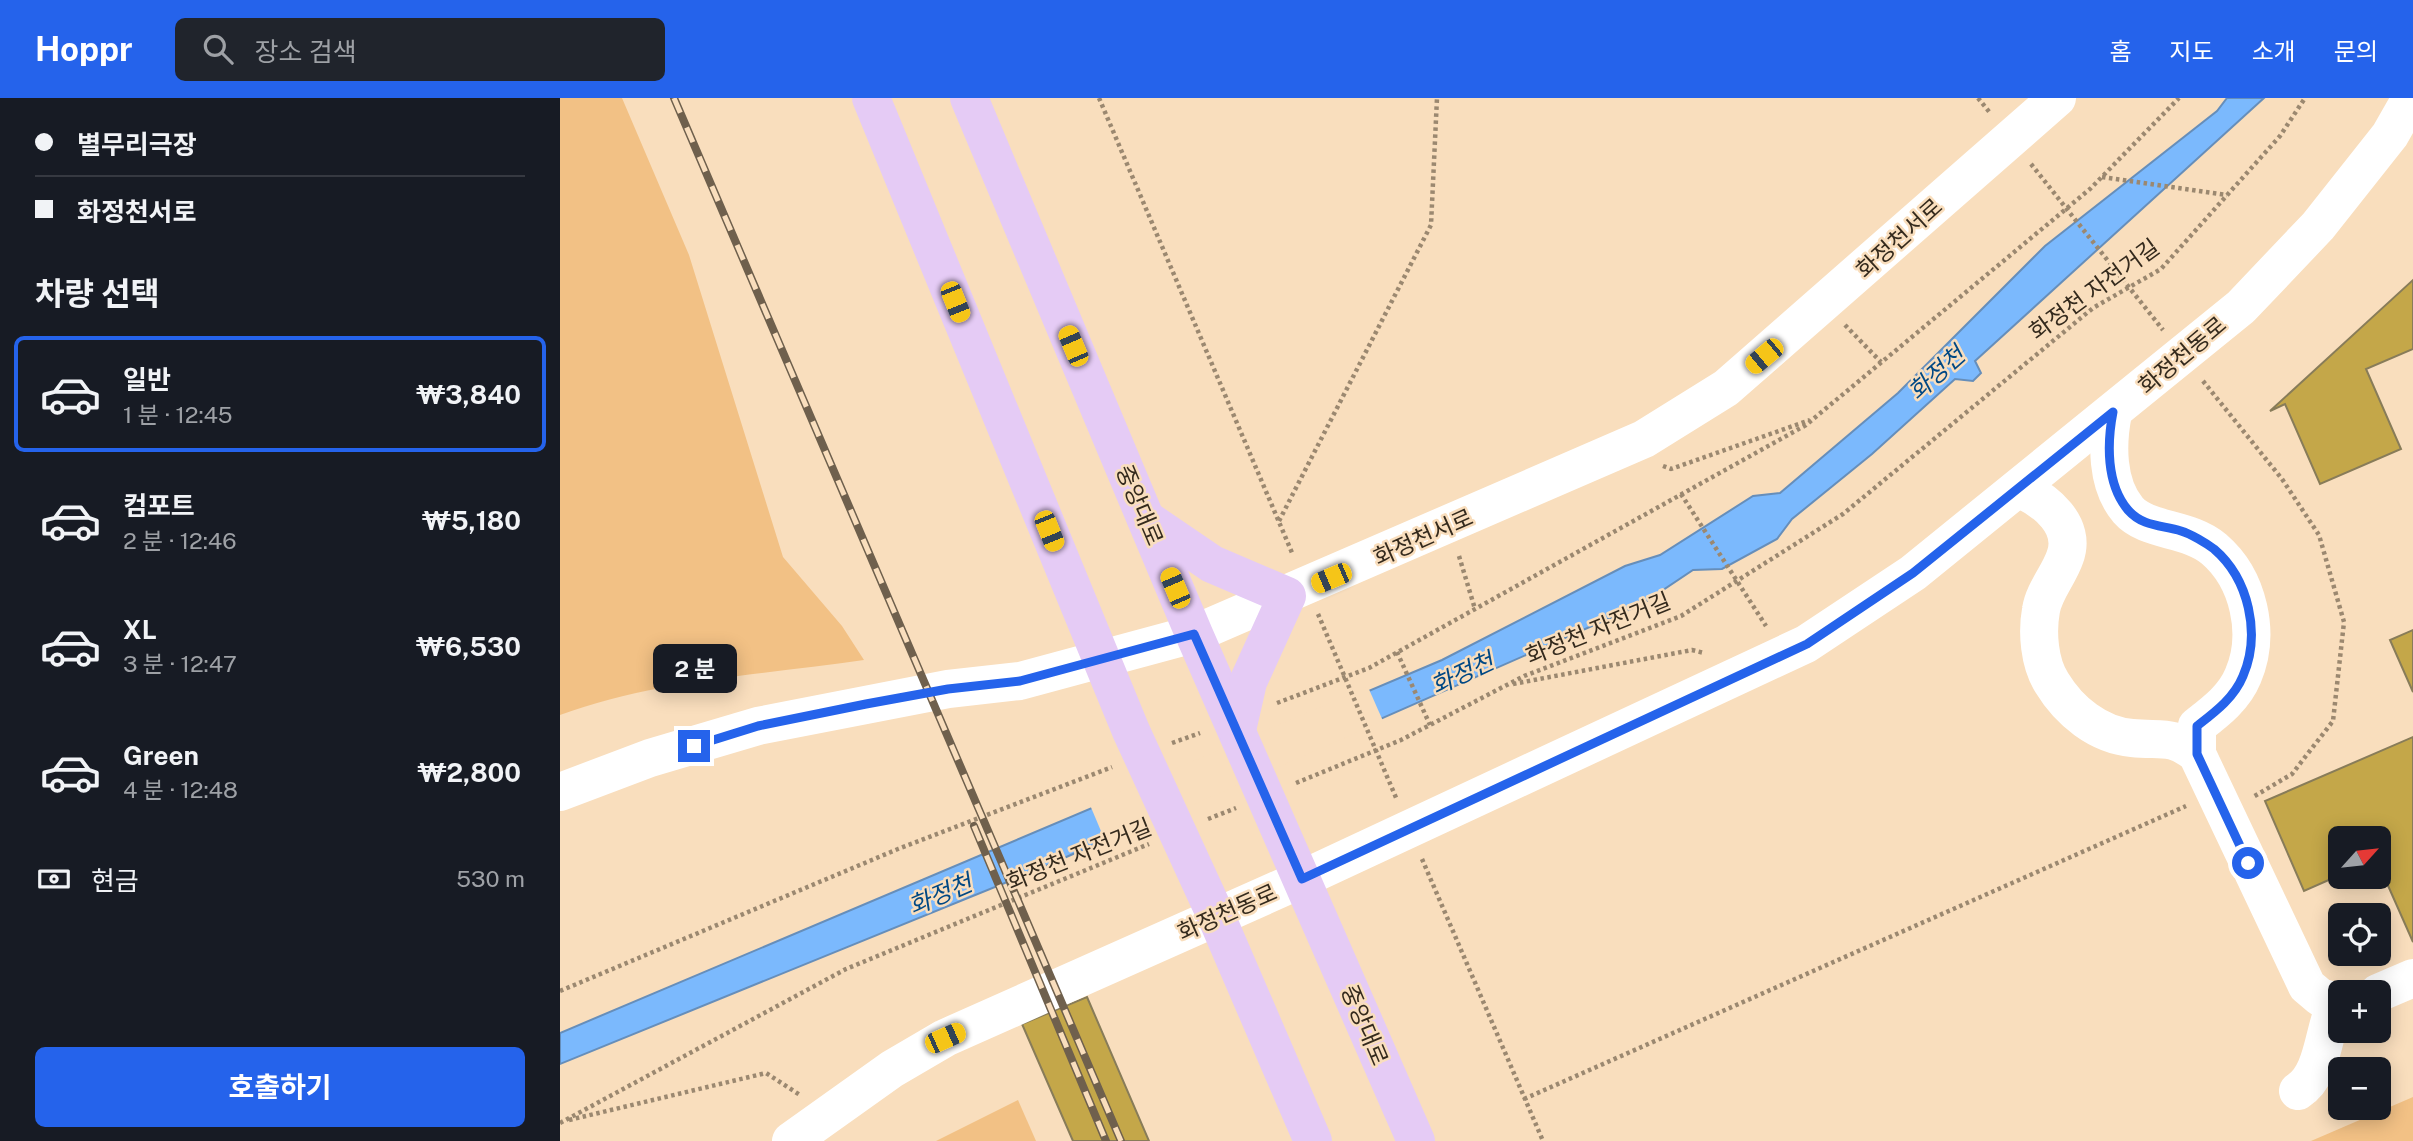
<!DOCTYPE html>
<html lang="ko">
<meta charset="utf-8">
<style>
body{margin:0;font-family:"Public Sans","Noto Sans KR",sans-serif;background:#20242c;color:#f1f3f6;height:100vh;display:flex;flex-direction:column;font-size:26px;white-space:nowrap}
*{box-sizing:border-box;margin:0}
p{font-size:23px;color:#9ea1a6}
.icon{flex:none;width:38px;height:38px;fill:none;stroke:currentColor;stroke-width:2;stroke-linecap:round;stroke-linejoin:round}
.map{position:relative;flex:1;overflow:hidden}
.side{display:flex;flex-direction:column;background:#171b24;width:560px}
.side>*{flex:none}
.hud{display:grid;align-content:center;height:154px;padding:0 35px;background:#171b24}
.needle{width:46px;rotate:63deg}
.buttons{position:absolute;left:1768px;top:728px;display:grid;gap:14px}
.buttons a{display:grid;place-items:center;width:63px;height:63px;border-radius:10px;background:#171b24;box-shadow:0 4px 18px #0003;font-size:35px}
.end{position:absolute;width:32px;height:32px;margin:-16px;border:9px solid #2563eb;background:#fff;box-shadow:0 0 0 4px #fff}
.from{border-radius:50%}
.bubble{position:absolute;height:49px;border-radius:10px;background:#171b24;box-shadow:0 4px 18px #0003;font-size:23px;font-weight:700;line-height:49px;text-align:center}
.car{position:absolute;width:21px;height:42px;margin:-21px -10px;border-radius:9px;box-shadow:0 0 5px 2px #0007;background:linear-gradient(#f5c518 24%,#345 0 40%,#f5c518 0 76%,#345 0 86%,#f5c518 0)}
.hud b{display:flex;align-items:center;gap:24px;height:66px;font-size:26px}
.hud b+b{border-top:2px solid #363941}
.hud i{width:18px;height:18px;background:#f1f3f6}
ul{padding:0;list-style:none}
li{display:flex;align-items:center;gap:21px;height:116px;margin:0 14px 10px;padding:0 21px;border:4px solid transparent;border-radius:10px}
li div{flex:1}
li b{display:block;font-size:26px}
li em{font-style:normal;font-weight:700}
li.selected{border-color:#2563eb}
li>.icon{width:63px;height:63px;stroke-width:1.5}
h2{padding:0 35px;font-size:32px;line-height:84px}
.pay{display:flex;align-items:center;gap:18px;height:77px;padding:0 35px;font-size:26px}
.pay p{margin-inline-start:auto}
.cta{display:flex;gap:14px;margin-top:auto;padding:14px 35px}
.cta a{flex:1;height:80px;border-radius:10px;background:#2563eb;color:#fff;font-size:28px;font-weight:700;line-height:80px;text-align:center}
header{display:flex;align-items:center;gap:42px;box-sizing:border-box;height:98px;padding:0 35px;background:#2563eb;color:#fff}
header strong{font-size:33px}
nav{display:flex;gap:38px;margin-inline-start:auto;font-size:24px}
.search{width:490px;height:63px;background:#20242c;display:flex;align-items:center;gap:18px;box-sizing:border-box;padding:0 24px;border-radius:10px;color:#9ea1a6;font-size:26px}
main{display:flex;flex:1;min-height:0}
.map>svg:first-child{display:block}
</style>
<header>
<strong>Hoppr</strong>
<div class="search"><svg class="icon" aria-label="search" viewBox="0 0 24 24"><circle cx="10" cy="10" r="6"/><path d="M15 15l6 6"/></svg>장소 검색</div>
<nav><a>홈</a><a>지도</a><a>소개</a><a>문의</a></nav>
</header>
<main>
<section class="side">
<div class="hud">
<b><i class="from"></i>별무리극장</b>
<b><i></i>화정천서로</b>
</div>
<h2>차량 선택</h2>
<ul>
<li class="selected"><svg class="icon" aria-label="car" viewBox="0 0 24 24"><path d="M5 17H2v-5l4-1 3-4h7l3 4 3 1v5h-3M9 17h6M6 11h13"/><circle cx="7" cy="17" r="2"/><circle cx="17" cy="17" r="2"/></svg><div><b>일반</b><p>1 분 · 12:45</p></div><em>₩3,840</em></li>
<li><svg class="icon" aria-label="car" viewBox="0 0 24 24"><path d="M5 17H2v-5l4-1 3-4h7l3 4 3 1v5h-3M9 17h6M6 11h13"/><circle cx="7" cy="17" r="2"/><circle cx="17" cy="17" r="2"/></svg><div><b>컴포트</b><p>2 분 · 12:46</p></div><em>₩5,180</em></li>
<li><svg class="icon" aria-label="car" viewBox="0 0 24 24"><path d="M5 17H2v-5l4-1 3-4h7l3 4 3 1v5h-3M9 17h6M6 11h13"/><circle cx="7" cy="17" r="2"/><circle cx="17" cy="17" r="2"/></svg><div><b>XL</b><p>3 분 · 12:47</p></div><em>₩6,530</em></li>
<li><svg class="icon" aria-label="car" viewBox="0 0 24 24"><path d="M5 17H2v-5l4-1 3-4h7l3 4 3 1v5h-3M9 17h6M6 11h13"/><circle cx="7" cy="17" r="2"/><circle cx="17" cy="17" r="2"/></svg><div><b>Green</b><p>4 분 · 12:48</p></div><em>₩2,800</em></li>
</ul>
<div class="pay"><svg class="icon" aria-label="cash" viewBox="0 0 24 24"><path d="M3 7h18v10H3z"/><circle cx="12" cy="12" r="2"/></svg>현금<p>530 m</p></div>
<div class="cta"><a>호출하기</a></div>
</section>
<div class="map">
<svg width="1853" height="1043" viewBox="0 0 1853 1043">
<rect width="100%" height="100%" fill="#f9debd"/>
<g fill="#f2c185">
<path d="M0,0H62L129,157L223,459L282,528L304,562C203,577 97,581 0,617Z"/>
<polygon points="1853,999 1853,1043 1751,1043"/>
<polygon points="458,1002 476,1043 376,1043"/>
</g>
<polygon fill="#7bb9fd" stroke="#668eba" stroke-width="2" points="1667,0 1704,0 1415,263 1421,275 1413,283 1395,281 1312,356 1232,421 1217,441 1162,471 1133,472 1082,506 479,771 0,966 0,935 882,562 1065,468 1100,457 1193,398 1220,395 1338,295 1485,148 1657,13"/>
<polygon fill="#f9debd" points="808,589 823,623 546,745 530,707"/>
<g fill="#c4a749" stroke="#887c59" stroke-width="2">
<polygon points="1853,182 1853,251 1806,271 1841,351 1760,386 1725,306 1710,313"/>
<polygon points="1853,532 1853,594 1830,542"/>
<polygon points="1853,639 1853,844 1818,765 1818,740 1780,740 1780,777 1744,793 1705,703"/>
<polygon points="527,899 589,1043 513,1043 462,926"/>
</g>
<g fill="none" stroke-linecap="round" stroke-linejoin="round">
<g stroke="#9b8870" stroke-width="4.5" stroke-dasharray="3.5 3.5" stroke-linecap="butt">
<polyline points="539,0 733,457"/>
<polyline points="1418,0 1431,16"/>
<polyline points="1471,66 1603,232"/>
<polyline points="1542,79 1667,97"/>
<polyline points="1285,227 1321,264"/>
<polyline points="1643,283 1722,381 1759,437 1784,524 1773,623 1732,676 1693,699"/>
<polyline points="1103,368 1111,371 1250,322"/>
<polyline points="1121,396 1206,528"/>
<polyline points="719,423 871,127 877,0"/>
<polyline points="899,458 915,511"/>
<polyline points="758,516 837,702"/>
<polyline points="837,554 870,627"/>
<polyline points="953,586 1132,552 1144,555"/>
<polyline points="717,605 809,570 1246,327 1530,91 1619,0"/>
<polyline points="612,645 640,635"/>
<polyline points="736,685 841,642 964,578 1121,518 1283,416 1533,210 1601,171 1720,38 1745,0"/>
<polyline points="648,721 676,710"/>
<polyline points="862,761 983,1043"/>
<polyline points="0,893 338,751 552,669"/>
<polyline points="964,1001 1626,708"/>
<polyline points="9,1022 206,975 240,997"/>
<polyline points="0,1025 286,871 589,746"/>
</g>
<g stroke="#fff" stroke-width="38">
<path d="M1553,315C1547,345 1546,386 1568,412C1587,434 1628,429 1654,451C1689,481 1701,536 1683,578C1674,600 1655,614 1637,628V656"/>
<path d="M1460,391C1485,402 1517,427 1505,459C1499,477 1484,493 1481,512C1477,534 1479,565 1492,585C1509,613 1538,637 1572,640C1602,643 1611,636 1637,656L1747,888L1760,899L1780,905"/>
<polyline points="0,694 90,660 198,628 388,591 460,583 634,536 1084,341 1166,290 1497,0"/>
<polyline points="1818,895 1853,880"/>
<path d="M1738,993C1764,977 1763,932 1776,905"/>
<polyline points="231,1043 332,971 385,940 742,781 1246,546 1353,475 1681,209 1758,128 1830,37 1851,0"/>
</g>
<g stroke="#e5cbf5" stroke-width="38">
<polyline points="311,0 571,633 656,818 753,1043"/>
<polyline points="409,0 634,536 856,1043"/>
<polyline points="586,421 652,466 727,498 688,584 677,632"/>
</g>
<defs>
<g id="rail">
<polyline points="114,0 561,1043"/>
<polyline points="414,728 546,1043"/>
</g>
</defs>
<use href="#rail" stroke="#6f604d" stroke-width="8"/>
<use href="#rail" stroke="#f9debd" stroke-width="5" stroke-dasharray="16" stroke-linecap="butt"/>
</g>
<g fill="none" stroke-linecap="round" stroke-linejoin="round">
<path stroke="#2563eb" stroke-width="9" d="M134,648L198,628L306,606L388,591L460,583L634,536L742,781L1247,546L1353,475L1553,314C1547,345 1546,386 1568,412C1583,429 1602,427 1621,433C1631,436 1646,445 1654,451C1689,481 1701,536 1683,578C1674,600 1655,614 1637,628V656L1688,765"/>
</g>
<g text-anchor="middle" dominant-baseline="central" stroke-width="5" stroke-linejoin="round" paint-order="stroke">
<g font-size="23" fill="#342a1d" stroke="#f9debd">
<text transform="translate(1339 140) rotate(-42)">화정천서로</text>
<text transform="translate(1534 191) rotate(-36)">화정천 자전거길</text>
<text transform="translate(1622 257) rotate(-40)">화정천동로</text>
<text transform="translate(580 407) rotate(67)">중앙대로</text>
<text transform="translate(863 439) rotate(-24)">화정천서로</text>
<text transform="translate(1038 530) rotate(-22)">화정천 자전거길</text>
<text transform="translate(519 756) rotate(-22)">화정천 자전거길</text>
<text transform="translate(667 814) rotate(-24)">화정천동로</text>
<text transform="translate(805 927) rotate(67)">중앙대로</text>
</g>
<g font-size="24" font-style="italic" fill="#004884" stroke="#f9debd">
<text transform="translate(1376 275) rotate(-42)">화정천</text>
<text transform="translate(902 575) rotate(-25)">화정천</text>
<text transform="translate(380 796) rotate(-23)">화정천</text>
</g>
</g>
</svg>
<div class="buttons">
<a><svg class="needle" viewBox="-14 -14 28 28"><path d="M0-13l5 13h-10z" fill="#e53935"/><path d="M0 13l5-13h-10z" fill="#9ea1a6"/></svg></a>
<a><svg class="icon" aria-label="locate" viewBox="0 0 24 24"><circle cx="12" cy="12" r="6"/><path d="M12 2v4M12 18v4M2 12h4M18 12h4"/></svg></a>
<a>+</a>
<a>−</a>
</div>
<i class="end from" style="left:1688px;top:765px"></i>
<i class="end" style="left:134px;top:648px"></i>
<div class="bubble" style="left:93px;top:546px;width:84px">2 분</div>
<i class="car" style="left:395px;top:204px;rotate:158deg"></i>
<i class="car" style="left:513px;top:248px;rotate:337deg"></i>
<i class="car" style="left:1204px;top:258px;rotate:230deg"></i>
<i class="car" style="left:489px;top:433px;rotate:158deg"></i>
<i class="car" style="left:771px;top:480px;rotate:247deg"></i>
<i class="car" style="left:615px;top:490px;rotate:337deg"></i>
<i class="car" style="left:385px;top:940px;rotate:66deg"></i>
</div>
</main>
